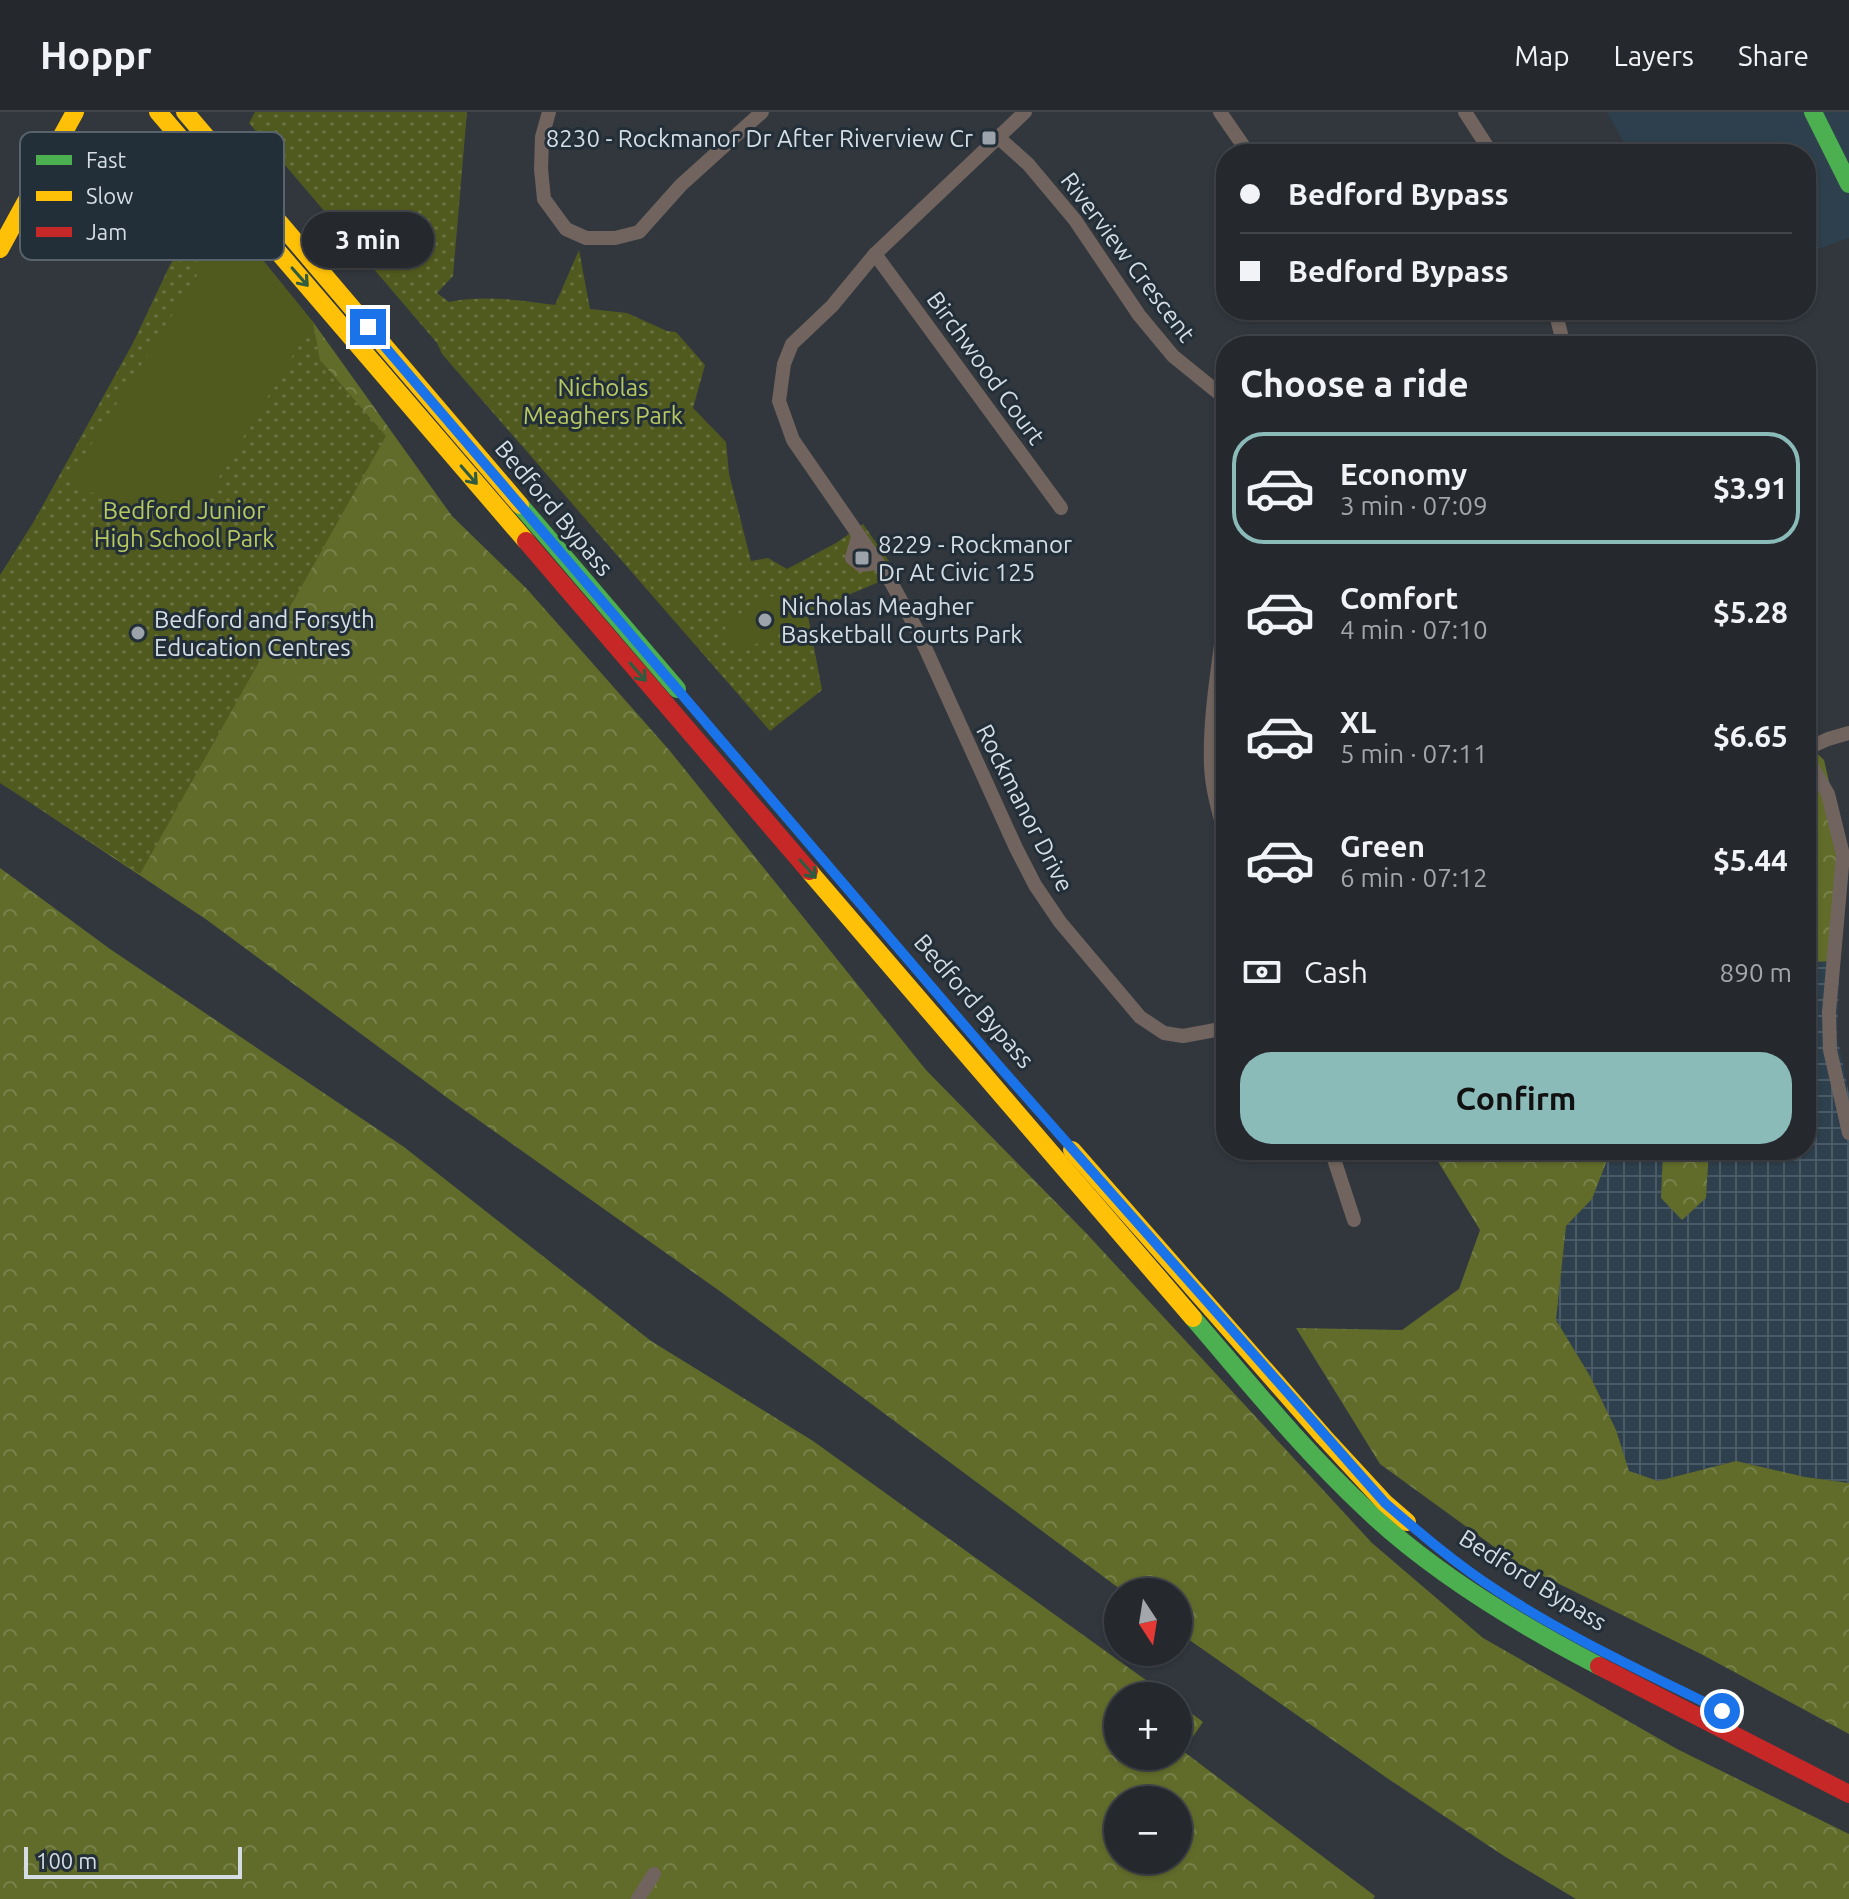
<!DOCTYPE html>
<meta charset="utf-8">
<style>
body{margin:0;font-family:Ubuntu,sans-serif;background:#2d3136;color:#f1f3f6;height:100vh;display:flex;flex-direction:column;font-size:30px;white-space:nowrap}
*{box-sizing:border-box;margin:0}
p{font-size:26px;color:#a3a6aa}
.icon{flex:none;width:44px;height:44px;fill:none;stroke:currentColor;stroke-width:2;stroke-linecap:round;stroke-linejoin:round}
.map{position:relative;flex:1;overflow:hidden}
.sheet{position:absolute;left:1216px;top:224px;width:600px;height:824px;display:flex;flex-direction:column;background:#25292e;border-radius:32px;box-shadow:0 2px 6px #0004,0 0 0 2px #42454a}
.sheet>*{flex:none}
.banner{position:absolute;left:1216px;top:32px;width:600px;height:176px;border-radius:32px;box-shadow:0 2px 6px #0004,0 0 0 2px #42454a;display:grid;align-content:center;height:176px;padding:0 24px;background:#25292e}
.needle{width:52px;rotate:168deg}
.fabs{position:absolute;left:1104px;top:1466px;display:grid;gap:16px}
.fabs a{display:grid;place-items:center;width:88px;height:88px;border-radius:50%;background:#25292e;box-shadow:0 2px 6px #0004,0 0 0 2px #42454a;font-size:40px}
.scale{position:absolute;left:24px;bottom:20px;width:218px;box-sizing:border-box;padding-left:8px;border:4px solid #d5dde4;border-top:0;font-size:22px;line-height:28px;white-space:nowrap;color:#d5dde4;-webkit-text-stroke:6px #222e38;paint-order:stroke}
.end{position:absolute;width:36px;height:36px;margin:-18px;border:10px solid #1a73e8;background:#fff;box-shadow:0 0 0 4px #fff}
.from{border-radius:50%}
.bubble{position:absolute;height:56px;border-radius:28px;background:#25292e;box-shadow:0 2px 6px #0004,0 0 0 2px #42454a;font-size:26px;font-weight:600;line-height:56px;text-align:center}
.banner b{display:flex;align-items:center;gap:28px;height:76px;font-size:30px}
.banner b+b{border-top:2px solid #42454a}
.banner i{width:20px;height:20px;background:#f1f3f6}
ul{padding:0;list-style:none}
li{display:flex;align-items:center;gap:24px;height:112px;margin:0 16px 12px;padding:0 8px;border:4px solid transparent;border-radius:32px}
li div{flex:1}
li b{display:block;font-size:30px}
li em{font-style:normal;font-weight:600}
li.selected{border-color:#8bbbb9}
li>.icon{width:72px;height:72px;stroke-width:1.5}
h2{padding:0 24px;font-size:36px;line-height:96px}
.pay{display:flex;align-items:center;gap:20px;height:88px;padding:0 24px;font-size:30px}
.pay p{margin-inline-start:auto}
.action{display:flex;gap:16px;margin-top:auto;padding:16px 24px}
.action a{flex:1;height:92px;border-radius:32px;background:#8bbbb9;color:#111;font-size:32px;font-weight:600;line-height:92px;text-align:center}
header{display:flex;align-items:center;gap:48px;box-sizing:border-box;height:112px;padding:0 40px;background:#25292e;border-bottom:2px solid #42454a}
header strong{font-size:38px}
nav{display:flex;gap:44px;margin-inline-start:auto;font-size:28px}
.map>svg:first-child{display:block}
</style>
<header>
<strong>Hoppr</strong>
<nav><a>Map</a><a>Layers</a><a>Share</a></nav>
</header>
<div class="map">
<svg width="1849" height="1787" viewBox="0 0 1849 1787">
<defs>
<pattern id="industrial-grid" width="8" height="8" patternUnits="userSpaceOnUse" patternTransform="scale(2)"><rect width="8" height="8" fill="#2e404d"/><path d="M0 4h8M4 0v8" fill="none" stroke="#4b5b66"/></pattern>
<pattern id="forest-crowns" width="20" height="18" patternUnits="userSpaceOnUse" patternTransform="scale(2)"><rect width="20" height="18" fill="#616c2b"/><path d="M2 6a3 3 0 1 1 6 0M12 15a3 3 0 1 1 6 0" fill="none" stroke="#77814a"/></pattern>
<pattern id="park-dots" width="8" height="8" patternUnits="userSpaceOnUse" patternTransform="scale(2)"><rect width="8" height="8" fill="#515a1e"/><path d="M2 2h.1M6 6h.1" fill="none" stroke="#69713f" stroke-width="1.8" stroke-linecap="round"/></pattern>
</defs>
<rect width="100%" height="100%" fill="#31373d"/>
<polygon fill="#2e404d" points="1607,0 1849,0 1849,126 1806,141 1806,42 1630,42"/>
<polygon fill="url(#industrial-grid)" points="1840,849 1837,924 1849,982 1849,1371 1805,1365 1736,1349 1658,1369 1628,1359 1616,1318 1590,1264 1556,1208 1566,1114 1592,1087 1611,1038 1663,1038 1661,1086 1706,1085 1709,1038 1806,1038 1806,850"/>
<g fill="url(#forest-crowns)" fill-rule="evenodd">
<polygon points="313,210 452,404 527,477 670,639 926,958 1087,1122 1372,1431 1483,1526 1677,1637 1849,1722 1849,1787 1576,1787 1504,1744 1387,1666 1178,1520 1178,1480 1124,1480 721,1180 453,990 207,808 34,693 48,639"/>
<polygon points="1806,631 1824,648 1846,743 1840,849 1806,850"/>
<path d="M0,756L110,837L404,1035L651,1229L813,1329L1168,1584H1118V1644H1178V1591L1203,1610L1183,1639L1375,1784L1373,1787H0ZM1118,1688H1178V1748H1118Z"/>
<polygon points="1431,1038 1611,1038 1592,1087 1566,1114 1556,1208 1590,1264 1616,1318 1629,1359 1658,1369 1736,1349 1805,1365 1849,1371 1849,1622 1701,1542 1515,1450 1380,1352 1296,1216 1402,1218 1459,1177 1480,1118"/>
<polygon points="1663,1038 1709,1038 1706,1086 1682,1108 1661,1086"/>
</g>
<g fill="url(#park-dots)">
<path d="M255,0H467L453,164L437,181L449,190C484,183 520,188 555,193L579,138L590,197L627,201L667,219L676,220L705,253L693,296L726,330L729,362L751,449L768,446L787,457L836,431L863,412L898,462L848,483L808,504L822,578L770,619L442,242L437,231L249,11Z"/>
<polygon points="204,91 231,109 313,210 320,248 386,324 140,762 0,671 0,463 33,411 133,231 169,155"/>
</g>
<g fill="#515a1e">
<polygon points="231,109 313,210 180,429 69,368"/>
<polygon points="792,474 808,504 739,541 723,511"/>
</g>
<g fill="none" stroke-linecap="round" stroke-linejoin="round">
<g stroke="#71645f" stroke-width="14">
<polyline points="549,0 542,25 541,57 544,87 566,117 586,126 615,126 639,120 681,73 762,0"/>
<polyline points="1025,0 875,142 832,194 792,232 784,252 779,289 793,328 891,470 918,520 1016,736 1035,773 1060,810 1140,905 1164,921 1183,924 1226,916"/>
<polyline points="1220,0 1249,42"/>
<polyline points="1465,0 1492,42"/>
<polyline points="999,26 1028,52 1075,108 1139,203 1173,244 1226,287"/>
<polyline points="875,142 1061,396"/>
<path d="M1368,198C1376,205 1392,204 1401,198"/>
<polyline points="1555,198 1564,234"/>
<polyline points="858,425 852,446 861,453 876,451"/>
<path d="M1226,494C1220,547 1209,602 1211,654C1212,679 1220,703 1226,727"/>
<polyline points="1806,637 1828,627 1849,621"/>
<polyline points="1806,645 1828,682 1843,743 1829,900 1830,938 1849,1021"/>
<polyline points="1331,1038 1354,1108"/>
<polyline points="638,1787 654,1762"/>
</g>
<g stroke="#4caf50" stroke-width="18">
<polyline points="1813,0 1849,72"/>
<polyline points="520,393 677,577"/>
<path d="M1193,1206C1249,1271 1303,1338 1366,1397C1432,1460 1518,1512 1599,1554"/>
</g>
<g stroke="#ffc107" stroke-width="18">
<polyline points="158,0 526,429"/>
<polyline points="185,0 520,393"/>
<polyline points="0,137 75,0"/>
<polyline points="809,759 1193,1206"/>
<polyline points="1072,1038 1324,1325 1385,1391 1407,1410"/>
</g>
<g stroke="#c62828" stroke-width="18">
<polyline points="526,429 809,759"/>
<polyline points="1599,1554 1849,1682"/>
</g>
</g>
<defs><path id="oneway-shaft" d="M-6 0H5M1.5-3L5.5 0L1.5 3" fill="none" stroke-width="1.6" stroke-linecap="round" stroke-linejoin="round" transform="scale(2)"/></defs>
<g stroke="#315b40">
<use href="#oneway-shaft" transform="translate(300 165) rotate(49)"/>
<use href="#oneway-shaft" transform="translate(469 363) rotate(49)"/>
<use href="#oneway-shaft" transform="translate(638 560) rotate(49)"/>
<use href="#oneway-shaft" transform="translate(808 757) rotate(49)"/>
</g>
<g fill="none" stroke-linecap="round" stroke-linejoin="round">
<path stroke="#1a73e8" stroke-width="10" d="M368,215L999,954L1385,1391C1421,1422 1456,1452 1496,1478C1567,1525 1646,1561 1722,1599"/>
</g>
<g fill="#9ca3aa" stroke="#222e38" stroke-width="3">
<rect x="981" y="18" width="16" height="16" rx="4"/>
<rect x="854" y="438" width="16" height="16" rx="4"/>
<circle cx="765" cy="508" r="8"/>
<circle cx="138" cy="521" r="8"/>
</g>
<g text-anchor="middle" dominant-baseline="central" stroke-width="6" stroke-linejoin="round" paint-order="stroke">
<g font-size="24" fill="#d5dde4" stroke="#222e38" text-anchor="start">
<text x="973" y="26" text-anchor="end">8230 - Rockmanor Dr After Riverview Cr</text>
<text x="878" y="432">8229 - Rockmanor<tspan x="878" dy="28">Dr At Civic 125</tspan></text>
<text x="781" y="494">Nicholas Meagher<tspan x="781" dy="28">Basketball Courts Park</tspan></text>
<text x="154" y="507">Bedford and Forsyth<tspan x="154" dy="28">Education Centres</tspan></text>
</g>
<g font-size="24" fill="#d5dde4" stroke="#222e38">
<text transform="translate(1128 145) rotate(53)">Riverview Crescent</text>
<text transform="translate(986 256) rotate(54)">Birchwood Court</text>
<text transform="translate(554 396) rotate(50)">Bedford Bypass</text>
<text transform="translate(1025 696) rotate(63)">Rockmanor Drive</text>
<text transform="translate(974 889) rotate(49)">Bedford Bypass</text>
<text transform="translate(1533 1468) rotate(32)">Bedford Bypass</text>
</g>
<g font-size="24" fill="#b8c961" stroke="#222e38">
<text x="603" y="275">Nicholas<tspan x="603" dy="28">Meaghers Park</tspan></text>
<text x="184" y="398">Bedford Junior<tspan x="184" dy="28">High School Park</tspan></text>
</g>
</g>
<rect x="20" y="20" width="264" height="128" rx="12" fill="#222e38" stroke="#58636c" stroke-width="2"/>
<rect x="36" y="43" width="36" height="10" fill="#4caf50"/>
<rect x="36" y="79" width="36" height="10" fill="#ffc107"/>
<rect x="36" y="115" width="36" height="10" fill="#c62828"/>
<g font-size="22" fill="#d5dde4">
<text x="86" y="56">Fast</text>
<text x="86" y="92">Slow</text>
<text x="86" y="128">Jam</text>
</g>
</svg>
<div class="fabs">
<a><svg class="needle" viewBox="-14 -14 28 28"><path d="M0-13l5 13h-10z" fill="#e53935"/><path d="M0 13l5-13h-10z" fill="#a3a6aa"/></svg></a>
<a>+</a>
<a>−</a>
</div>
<div class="scale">100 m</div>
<i class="end from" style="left:1722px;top:1599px"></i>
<i class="end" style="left:368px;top:215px"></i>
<div class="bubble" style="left:302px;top:100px;width:132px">3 min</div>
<div class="banner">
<b><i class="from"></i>Bedford Bypass</b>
<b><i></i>Bedford Bypass</b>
</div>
<section class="sheet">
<h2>Choose a ride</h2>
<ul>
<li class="selected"><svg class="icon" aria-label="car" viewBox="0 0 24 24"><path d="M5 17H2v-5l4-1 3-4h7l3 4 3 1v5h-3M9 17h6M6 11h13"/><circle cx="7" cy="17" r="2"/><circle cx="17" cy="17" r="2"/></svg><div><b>Economy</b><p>3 min · 07:09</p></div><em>$3.91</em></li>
<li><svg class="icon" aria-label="car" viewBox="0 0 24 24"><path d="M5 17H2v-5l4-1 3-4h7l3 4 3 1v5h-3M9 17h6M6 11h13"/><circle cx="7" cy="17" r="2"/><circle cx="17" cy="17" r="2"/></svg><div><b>Comfort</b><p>4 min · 07:10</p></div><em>$5.28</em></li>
<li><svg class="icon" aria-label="car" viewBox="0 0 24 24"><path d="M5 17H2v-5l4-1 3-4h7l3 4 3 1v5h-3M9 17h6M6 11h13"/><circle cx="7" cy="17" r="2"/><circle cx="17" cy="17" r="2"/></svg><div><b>XL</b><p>5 min · 07:11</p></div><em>$6.65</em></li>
<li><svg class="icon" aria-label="car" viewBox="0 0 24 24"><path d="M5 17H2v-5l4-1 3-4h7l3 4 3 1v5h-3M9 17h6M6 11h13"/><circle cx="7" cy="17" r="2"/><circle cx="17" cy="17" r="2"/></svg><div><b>Green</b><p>6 min · 07:12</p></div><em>$5.44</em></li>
</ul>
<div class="pay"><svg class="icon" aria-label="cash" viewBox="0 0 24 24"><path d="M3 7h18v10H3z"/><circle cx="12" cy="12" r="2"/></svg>Cash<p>890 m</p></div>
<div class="action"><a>Confirm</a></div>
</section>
</div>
